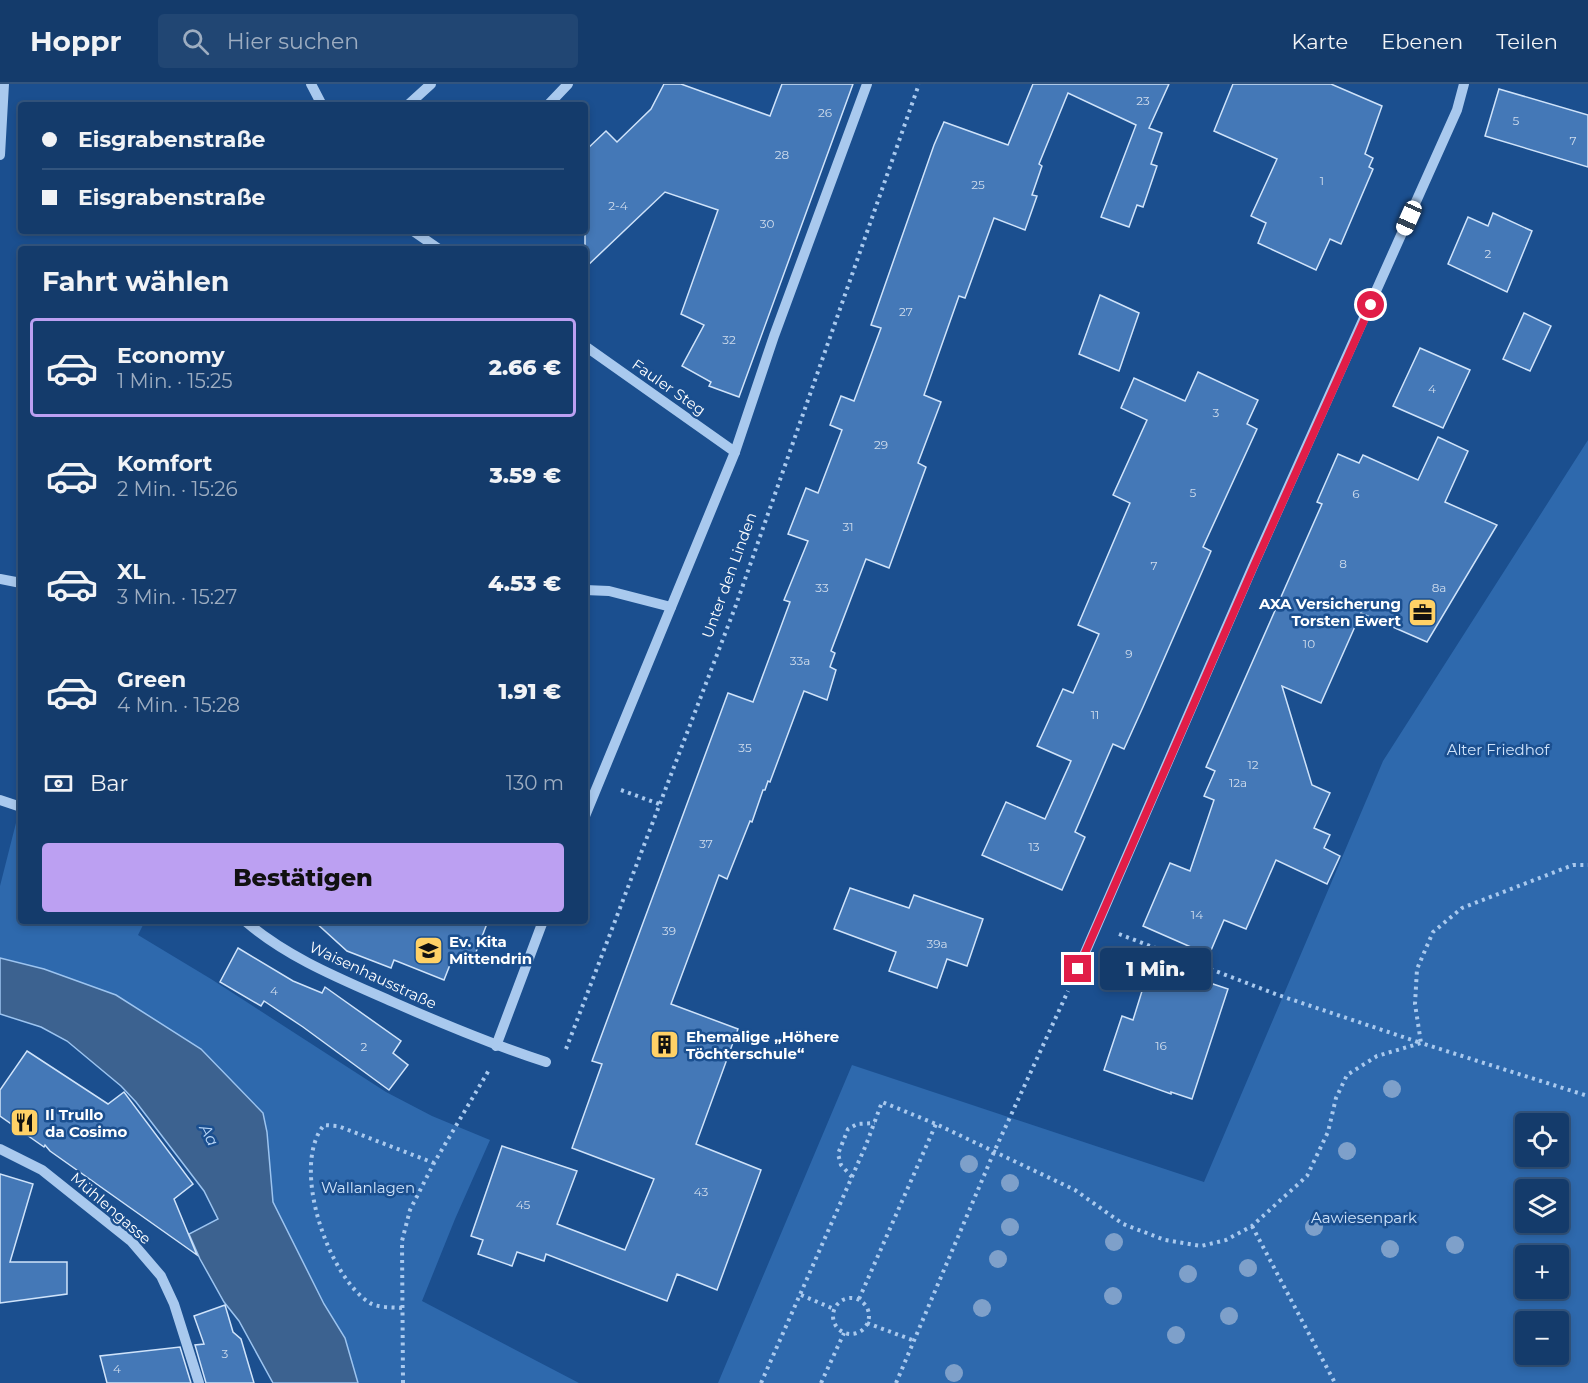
<!DOCTYPE html>
<html lang="de">
<meta charset="utf-8">
<style>
body{margin:0;font-family:Montserrat,sans-serif;background:#214673;color:#f1f3f6;height:100vh;display:flex;flex-direction:column;font-size:22px;white-space:nowrap}
*{box-sizing:border-box;margin:0}
p{font-size:20px;color:#9dadc1}
.icon{flex:none;width:33px;height:33px;fill:none;stroke:currentColor;stroke-width:2;stroke-linecap:round;stroke-linejoin:round}
.map{position:relative;flex:1;overflow:hidden}
.details{position:absolute;left:18px;top:162px;width:570px;height:678px;display:flex;flex-direction:column;background:#143b6b;border-radius:6px;box-shadow:0 3px 9px #0003,0 0 0 2px #33557e}
.details>*{flex:none}
.banner{position:absolute;left:18px;top:18px;width:570px;height:132px;border-radius:6px;box-shadow:0 3px 9px #0003,0 0 0 2px #33557e;display:grid;align-content:center;height:132px;padding:0 24px;background:#143b6b}
.tools{position:absolute;left:1515px;top:1029px;display:grid;gap:12px}
.tools a{display:grid;place-items:center;width:54px;height:54px;border-radius:6px;background:#143b6b;box-shadow:0 3px 9px #0003,0 0 0 2px #33557e;font-size:30px}
.end{position:absolute;width:27px;height:27px;margin:-14px;border:8px solid #e11d48;background:#fff;box-shadow:0 0 0 3px #fff}
.from{border-radius:50%}
.bubble{position:absolute;height:42px;border-radius:6px;background:#143b6b;box-shadow:0 3px 9px #0003,0 0 0 2px #33557e;font-size:20px;font-weight:800;line-height:42px;text-align:center}
.car{position:absolute;width:18px;height:36px;margin:-18px -9px;border-radius:8px;box-shadow:0 0 4px 2px #0007;background:linear-gradient(#fff 24%,#345 0 40%,#fff 0 76%,#345 0 86%,#fff 0)}
.banner b{display:flex;align-items:center;gap:21px;height:57px;font-size:22px}
.banner b+b{border-top:2px solid #33557e}
.banner i{width:15px;height:15px;background:#f1f3f6}
ul{padding:0;list-style:none}
li{display:flex;align-items:center;gap:18px;height:99px;margin:0 12px 9px;padding:0 12px;border:3px solid transparent;border-radius:6px}
li div{flex:1}
li b{display:block;font-size:22px}
li em{font-style:normal;font-weight:800}
li.current{border-color:#bca0f2}
li>.icon{width:54px;height:54px;stroke-width:1.5}
h2{padding:0 24px;font-size:27px;line-height:72px}
.pay{display:flex;align-items:center;gap:15px;height:66px;padding:0 24px;font-size:22px}
.pay p{margin-inline-start:auto}
.action{display:flex;gap:12px;margin-top:auto;padding:12px 24px}
.action a{flex:1;height:69px;border-radius:6px;background:#bca0f2;color:#111;font-size:24px;font-weight:800;line-height:69px;text-align:center}
header{display:flex;align-items:center;gap:36px;box-sizing:border-box;height:84px;padding:0 30px;background:#143b6b;border-bottom:2px solid #33557e}
header strong{font-size:28px}
nav{display:flex;gap:33px;margin-inline-start:auto;font-size:21px}
.search{width:420px;height:54px;background:#214673;display:flex;align-items:center;gap:15px;box-sizing:border-box;padding:0 21px;border-radius:6px;color:#9dadc1;font-size:22px}
.map>svg:first-child{display:block}
</style>
<header>
<strong>Hoppr</strong>
<div class="search"><svg class="icon" aria-label="search" viewBox="0 0 24 24"><circle cx="10" cy="10" r="6"/><path d="M15 15l6 6"/></svg>Hier suchen</div>
<nav><a>Karte</a><a>Ebenen</a><a>Teilen</a></nav>
</header>
<div class="map">
<svg width="1588" height="1299" viewBox="0 0 1588 1299">
<rect width="100%" height="100%" fill="#1b4f8f"/>
<g fill="#2e69ad" fill-rule="evenodd">
<path d="M1588,356V1299H718L852,981L1204,1098L1383,677ZM1526,1040H1558V1072H1526ZM1526,1106H1558V1138H1526ZM1526,1172H1558V1204H1526ZM1526,1238H1558V1270H1526Z"/>
<polygon points="18,731 21,732 21,837 145,837 138,851 211,895 386,1008 432,1032 490,1056 455,1135 422,1217 579,1299 358,1299 345,1254 324,1220 273,1118 267,1048 263,1029 238,1003 44,885 0,874 0,802"/>
</g>
<polygon fill="#3c6290" stroke="#9cc4f0" stroke-width="1.5" points="0,874 44,885 116,911 201,965 263,1029 267,1048 273,1118 324,1220 345,1254 358,1299 273,1299 239,1237 224,1218 200,1175 189,1150 218,1135 204,1107 136,1018 121,1002 67,957 41,943 0,930"/>
<g fill="#4478b7" stroke="#cfe3fa" stroke-width="1.5">
<polygon points="664,0 681,0 770,32 782,0 853,0 739,313 709,302 711,298 682,282 704,241 681,230 718,126 665,108 585,184 585,67 606,47 617,58 651,25"/>
<polygon points="1033,0 1169,0 1149,44 1162,49 1151,80 1157,82 1143,123 1137,121 1129,143 1101,133 1136,41 1068,9 1039,80 1042,82 1032,111 1037,112 1025,146 994,134 965,214 959,212 924,311 941,318 918,379 926,383 889,484 866,475 831,567 835,569 830,583 836,586 827,616 804,607 770,698 768,697 765,706 763,706 752,738 750,737 727,795 719,791 671,920 738,945 696,1060 761,1086 717,1206 677,1190 667,1217 546,1170 544,1177 517,1168 512,1182 478,1170 483,1156 471,1152 502,1062 577,1087 557,1140 625,1166 654,1095 572,1064 602,980 592,977 728,609 753,618 790,518 784,516 808,457 788,450 806,404 818,409 842,346 830,341 841,312 854,317 881,244 871,241 934,61 944,38 1008,61"/>
<polygon points="1233,0 1331,0 1382,22 1365,70 1373,74 1369,83 1373,85 1341,160 1330,155 1316,186 1258,159 1266,139 1251,132 1277,75 1214,47"/>
<polygon points="1499,5 1588,31 1588,83 1485,52"/>
<polygon points="1493,129 1532,147 1507,208 1448,180 1468,133 1488,142"/>
<polygon points="1100,211 1139,229 1119,287 1079,270"/>
<polygon points="1524,229 1551,242 1530,287 1503,275"/>
<polygon points="1420,264 1470,286 1443,344 1393,322"/>
<polygon points="1198,288 1258,316 1247,340 1257,345 1203,463 1211,467 1143,623 1124,665 1113,660 1075,748 1085,753 1062,806 982,771 1006,718 1045,735 1071,677 1037,662 1063,605 1073,609 1099,550 1078,541 1130,419 1113,411 1147,336 1121,324 1134,294 1185,317"/>
<polygon points="1438,353 1468,367 1445,418 1497,441 1427,558 1361,529 1321,619 1282,602 1312,701 1330,709 1314,744 1330,751 1324,764 1340,772 1327,800 1276,776 1246,845 1224,836 1209,871 1143,842 1170,779 1190,787 1214,716 1204,712 1215,687 1206,683 1322,420 1317,418 1338,370 1359,379 1363,371 1418,396"/>
<polygon points="850,804 909,824 914,811 983,835 967,882 947,875 937,904 889,887 896,868 834,845"/>
<polygon points="314,837 488,837 471,881 453,873 444,896 394,876 391,884 347,867"/>
<polygon points="238,864 293,897 322,909 325,903 401,957 393,969 408,981 389,1006 303,943 264,917 261,922 220,898"/>
<polygon points="1147,891 1181,902 1186,891 1228,905 1192,1015 1171,1008 1171,1010 1104,986 1122,932 1133,936"/>
<polygon points="27,967 108,1020 124,1008 193,1100 174,1115 197,1171 50,1067 45,1061 44,1063 0,1032 0,1006"/>
<polygon points="0,1090 33,1100 10,1178 67,1178 67,1210 0,1219"/>
<polygon points="225,1221 233,1248 241,1255 254,1299 206,1299 195,1261 204,1260 194,1232"/>
<polygon points="180,1263 191,1299 107,1299 100,1272"/>
</g>
<g fill="none" stroke-linecap="round" stroke-linejoin="round">
<g stroke="#a9c9ee" stroke-width="4" stroke-dasharray="3 4.5" stroke-linecap="butt">
<polyline points="621,706 659,720"/>
<polyline points="1119,850 1278,911 1421,959 1415,920 1417,885 1433,848 1462,824 1573,781 1588,781"/>
<polyline points="566,965 736,521 919,0"/>
<polyline points="852,1093 841,1081 838,1070 848,1045 857,1040 875,1039"/>
<polyline points="1252,1142 1335,1299"/>
<polyline points="801,1211 834,1225"/>
<circle cx="851" cy="1232" r="18"/>
<polyline points="859,1215 936,1040"/>
<path d="M402,1224C392,1223 378,1224 370,1219C328,1193 290,1082 324,1041L338,1042L434,1079"/>
<polyline points="867,1239 915,1257"/>
<polyline points="403,1299 402,1157 410,1126 434,1079 489,986"/>
<polyline points="761,1299 866,1061 882,1018 936,1040 1075,1106 1123,1140 1165,1156 1201,1162 1226,1156 1252,1142 1307,1092 1328,1048 1336,1014 1347,991 1377,972 1421,959 1588,1012"/>
<polyline points="821,1299 844,1249"/>
<polyline points="896,1299 994,1068 1068,907"/>
</g>
<g stroke="#a9c9ee" stroke-width="10">
<polyline points="311,0 322,21"/>
<polyline points="408,21 431,0"/>
<polyline points="548,21 568,0"/>
<polyline points="0,71 4,0"/>
<polyline points="413,147 439,165"/>
<polyline points="585,262 735,368"/>
<polyline points="0,495 21,499"/>
<polyline points="585,506 609,507 671,523"/>
<polyline points="0,716 21,723"/>
<polyline points="585,732 735,368 774,252 867,0"/>
<path d="M245,837C288,874 341,895 393,918C443,940 493,961 546,978"/>
<polyline points="1078,885 1253,482 1457,26 1464,0"/>
<polyline points="496,962 543,837"/>
<polyline points="0,1065 42,1086 131,1157 161,1192 174,1220 199,1299"/>
</g>
</g>
<g fill="#7ea0ca">
<circle cx="1392" cy="1005" r="9"/>
<circle cx="1347" cy="1067" r="9"/>
<circle cx="969" cy="1080" r="9"/>
<circle cx="1010" cy="1099" r="9"/>
<circle cx="1010" cy="1143" r="9"/>
<circle cx="1314" cy="1143" r="9"/>
<circle cx="1114" cy="1158" r="9"/>
<circle cx="1455" cy="1161" r="9"/>
<circle cx="1390" cy="1165" r="9"/>
<circle cx="998" cy="1175" r="9"/>
<circle cx="1248" cy="1184" r="9"/>
<circle cx="1188" cy="1190" r="9"/>
<circle cx="1113" cy="1212" r="9"/>
<circle cx="982" cy="1224" r="9"/>
<circle cx="1229" cy="1232" r="9"/>
<circle cx="1176" cy="1251" r="9"/>
<circle cx="954" cy="1289" r="9"/>
</g>
<g fill="none" stroke-linecap="round" stroke-linejoin="round">
<polyline stroke="#e11d48" stroke-width="8" points="1078,885 1254,482 1371,221"/>
</g>
<defs>
<symbol id="office-square" viewBox="-11 -11 22 22"><rect x="-9" y="-9" width="18" height="18" rx="4" fill="#ffd166" stroke="#1b4f8f"/><path d="M-6-3h4V-5.5h4V-3h4V5H-6ZM-1-4.5V-3h2v-1.5ZM-6 0V1H6V0Z" fill="#111"/></symbol>
<symbol id="school-square" viewBox="-11 -11 22 22"><rect x="-9" y="-9" width="18" height="18" rx="4" fill="#ffd166" stroke="#1b4f8f"/><path d="M0-5L7-2L0 1L-7-2ZM-4 1L0 2.5L4 1V4Q0 6-4 4Z" fill="#111"/></symbol>
<symbol id="building-square" viewBox="-11 -11 22 22"><rect x="-9" y="-9" width="18" height="18" rx="4" fill="#ffd166" stroke="#1b4f8f"/><path d="M-4-6H4V6H1V3H-1V6H-4ZM-2.5-4.3h1.7v1.8h-1.7ZM.8-4.3h1.7v1.8H.8ZM-2.5-1h1.7V.8h-1.7ZM.8-1h1.7V.8H.8Z" fill="#111"/></symbol>
<symbol id="restaurant-square" viewBox="-11 -11 22 22"><rect x="-9" y="-9" width="18" height="18" rx="4" fill="#ffd166" stroke="#1b4f8f"/><path d="M-5-6h1v4h1v-4h1v4h1v-4h1v5L-1.5 .5V6h-2V.5L-5-1ZM5-6V6H3V1.5H1.5Q1.5-4 5-6Z" fill="#111"/></symbol>
</defs>
<g fill-rule="evenodd">
<use href="#office-square" x="1406" y="512" width="33" height="33"/>
<use href="#school-square" x="412" y="850" width="33" height="33"/>
<use href="#building-square" x="648" y="944" width="33" height="33"/>
<use href="#restaurant-square" x="8" y="1022" width="33" height="33"/>
</g>
<g text-anchor="middle" dominant-baseline="central" stroke-width="5" stroke-linejoin="round" paint-order="stroke">
<g font-size="12" fill="#d0dded">
<text x="1143" y="16">23</text>
<text x="825" y="28">26</text>
<text x="1516" y="36">5</text>
<text x="1573" y="56">7</text>
<text x="782" y="70">28</text>
<text x="1322" y="96">1</text>
<text x="978" y="100">25</text>
<text x="618" y="121">2-4</text>
<text x="767" y="139">30</text>
<text x="1488" y="169">2</text>
<text x="906" y="227">27</text>
<text x="729" y="255">32</text>
<text x="1432" y="304">4</text>
<text x="1216" y="328">3</text>
<text x="881" y="360">29</text>
<text x="1193" y="408">5</text>
<text x="1356" y="409">6</text>
<text x="848" y="442">31</text>
<text x="1343" y="479">8</text>
<text x="1154" y="481">7</text>
<text x="822" y="503">33</text>
<text x="1439" y="503">8a</text>
<text x="1309" y="559">10</text>
<text x="1129" y="569">9</text>
<text x="800" y="576">33a</text>
<text x="1095" y="630">11</text>
<text x="745" y="663">35</text>
<text x="1253" y="680">12</text>
<text x="1238" y="698">12a</text>
<text x="706" y="759">37</text>
<text x="1034" y="762">13</text>
<text x="1197" y="830">14</text>
<text x="669" y="846">39</text>
<text x="937" y="859">39a</text>
<text x="274" y="906">4</text>
<text x="1161" y="961">16</text>
<text x="364" y="962">2</text>
<text x="701" y="1107">43</text>
<text x="523" y="1120">45</text>
<text x="225" y="1269">3</text>
<text x="117" y="1284">4</text>
</g>
<g font-size="15" fill="#fff" stroke="#1b4f8f">
<text transform="translate(669 303) rotate(35)">Fauler Steg</text>
<text transform="translate(729 491) rotate(-70)">Unter den Linden</text>
<text transform="translate(373 891) rotate(25)">Waisenhausstraße</text>
<text transform="translate(111 1124) rotate(41)">Mühlengasse</text>
</g>
<g font-size="15" font-weight="bold" fill="#fff" stroke="#1b4f8f" text-anchor="start">
<text x="1401" y="519" text-anchor="end">AXA Versicherung<tspan x="1401" dy="17">Torsten Ewert</tspan></text>
<text x="449" y="857">Ev. Kita<tspan x="449" dy="17">Mittendrin</tspan></text>
<text x="686" y="952">Ehemalige „Höhere<tspan x="686" dy="17">Töchterschule“</tspan></text>
<text x="45" y="1030">Il Trullo<tspan x="45" dy="17">da Cosimo</tspan></text>
</g>
<g font-size="15" fill="#cfe3fa" stroke="#1b4f8f">
<text x="1498" y="665">Alter Friedhof</text>
<text x="368" y="1103">Wallanlagen</text>
<text x="1364" y="1133">Aawiesenpark</text>
</g>
<g font-size="16" font-style="italic" fill="#b5d3f5" stroke="#1b4f8f">
<text transform="translate(209 1051) rotate(62)">Aa</text>
</g>
</g>
</svg>
<div class="tools">
<a><svg class="icon" aria-label="locate" viewBox="0 0 24 24"><circle cx="12" cy="12" r="6"/><path d="M12 2v4M12 18v4M2 12h4M18 12h4"/></svg></a>
<a><svg class="icon" aria-label="layers" viewBox="0 0 24 24"><path d="M12 4l9 5-9 5-9-5zM3 14l9 5 9-5"/></svg></a>
<a>+</a>
<a>−</a>
</div>
<i class="end from" style="left:1371px;top:221px"></i>
<i class="end" style="left:1078px;top:885px"></i>
<div class="bubble" style="left:1100px;top:864px;width:111px">1 Min.</div>
<i class="car" style="left:1409px;top:134px;rotate:204deg"></i>
<div class="banner">
<b><i class="from"></i>Eisgrabenstraße</b>
<b><i></i>Eisgrabenstraße</b>
</div>
<section class="details">
<h2>Fahrt wählen</h2>
<ul>
<li class="current"><svg class="icon" aria-label="car" viewBox="0 0 24 24"><path d="M5 17H2v-5l4-1 3-4h7l3 4 3 1v5h-3M9 17h6M6 11h13"/><circle cx="7" cy="17" r="2"/><circle cx="17" cy="17" r="2"/></svg><div><b>Economy</b><p>1 Min. · 15:25</p></div><em>2.66 €</em></li>
<li><svg class="icon" aria-label="car" viewBox="0 0 24 24"><path d="M5 17H2v-5l4-1 3-4h7l3 4 3 1v5h-3M9 17h6M6 11h13"/><circle cx="7" cy="17" r="2"/><circle cx="17" cy="17" r="2"/></svg><div><b>Komfort</b><p>2 Min. · 15:26</p></div><em>3.59 €</em></li>
<li><svg class="icon" aria-label="car" viewBox="0 0 24 24"><path d="M5 17H2v-5l4-1 3-4h7l3 4 3 1v5h-3M9 17h6M6 11h13"/><circle cx="7" cy="17" r="2"/><circle cx="17" cy="17" r="2"/></svg><div><b>XL</b><p>3 Min. · 15:27</p></div><em>4.53 €</em></li>
<li><svg class="icon" aria-label="car" viewBox="0 0 24 24"><path d="M5 17H2v-5l4-1 3-4h7l3 4 3 1v5h-3M9 17h6M6 11h13"/><circle cx="7" cy="17" r="2"/><circle cx="17" cy="17" r="2"/></svg><div><b>Green</b><p>4 Min. · 15:28</p></div><em>1.91 €</em></li>
</ul>
<div class="pay"><svg class="icon" aria-label="cash" viewBox="0 0 24 24"><path d="M3 7h18v10H3z"/><circle cx="12" cy="12" r="2"/></svg>Bar<p>130 m</p></div>
<div class="action"><a>Bestätigen</a></div>
</section>
</div>
